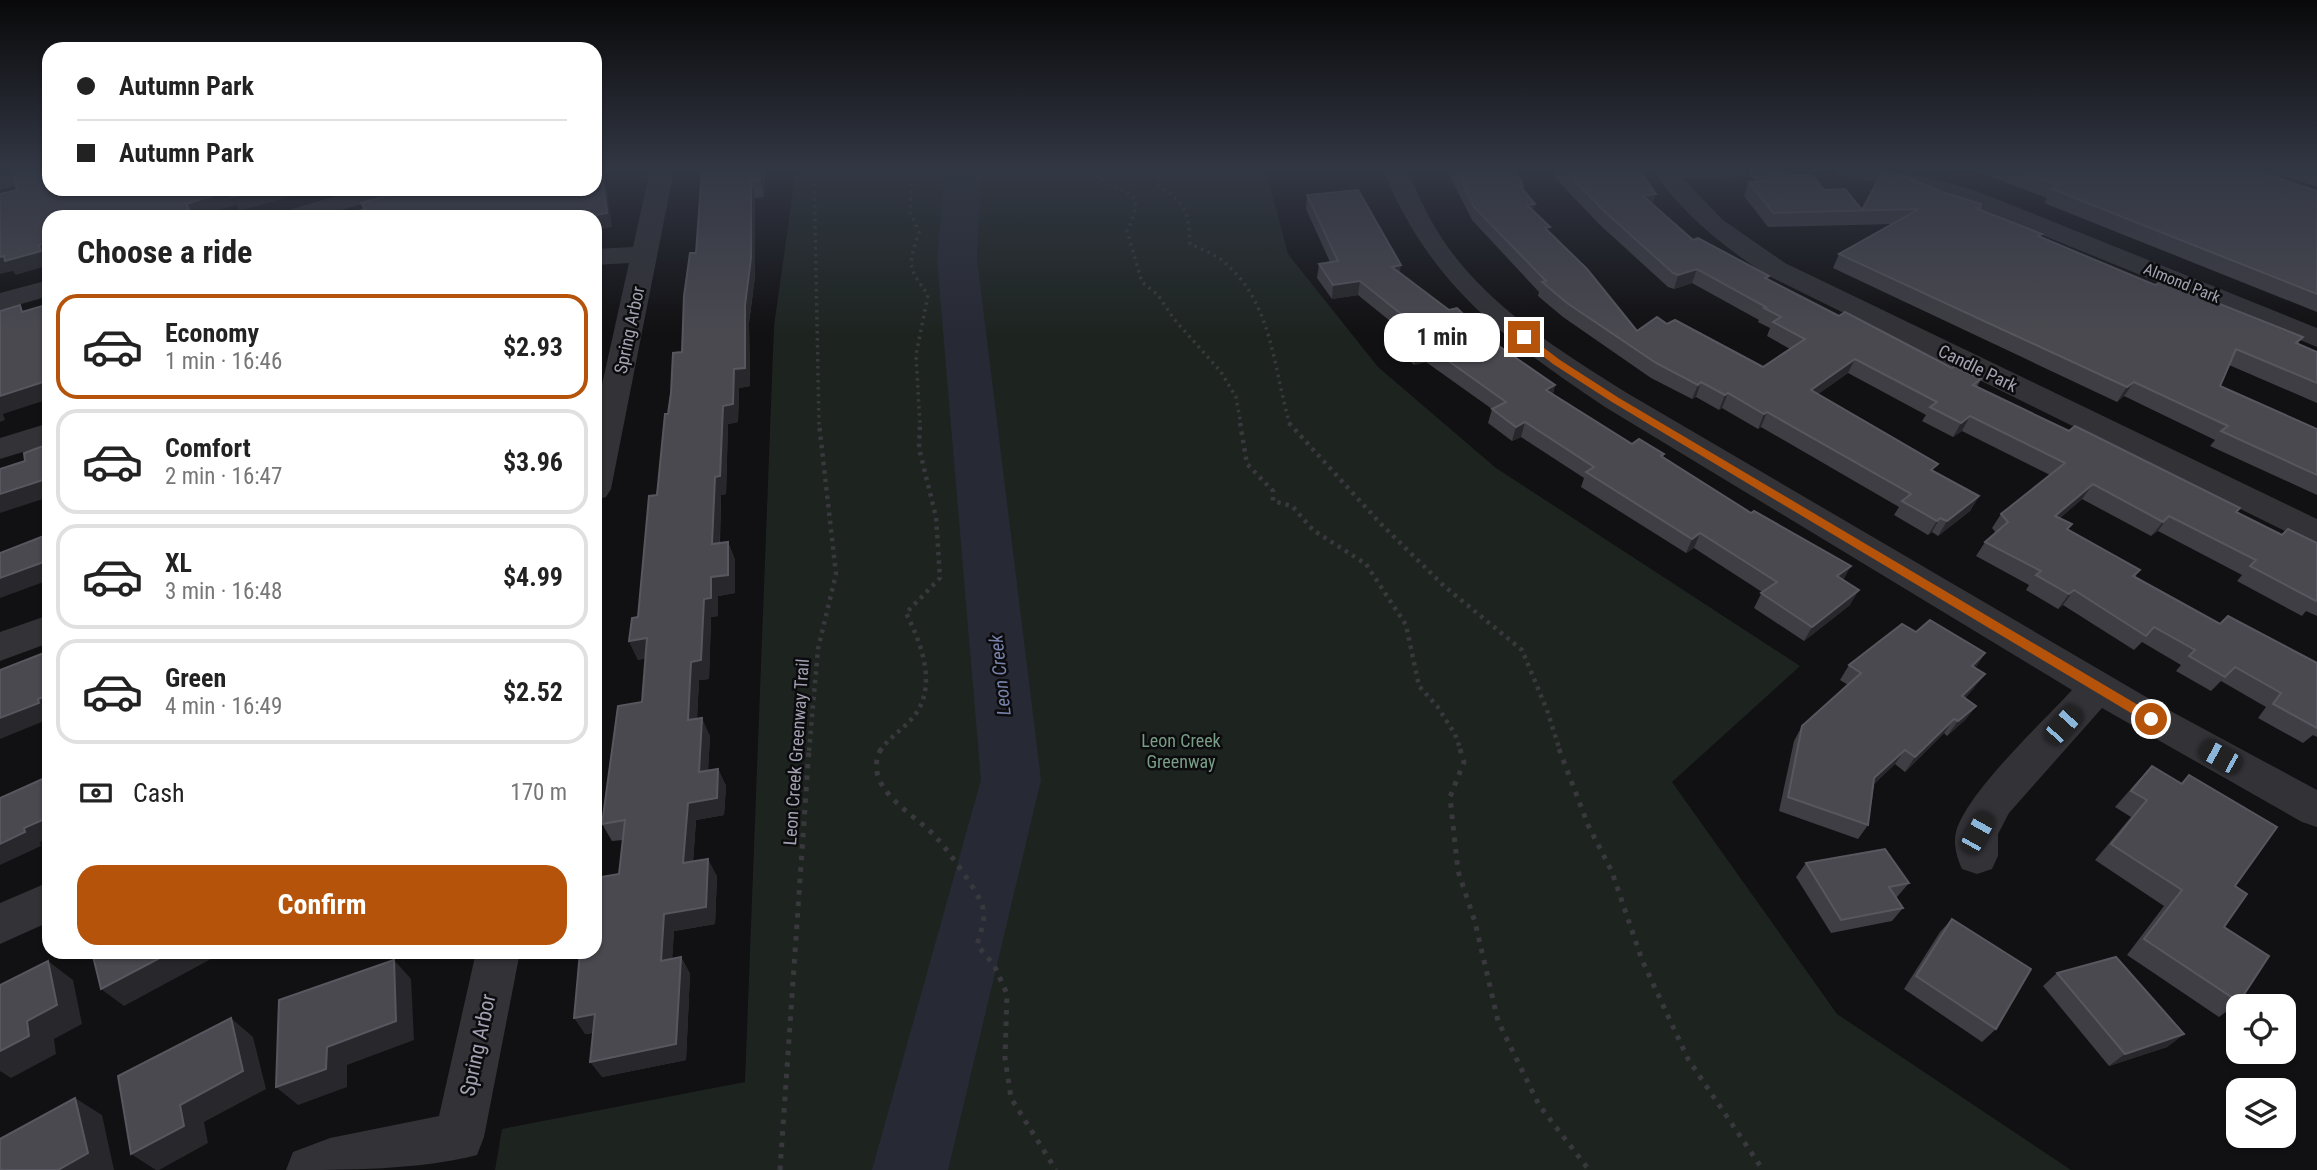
<!DOCTYPE html>
<meta charset="utf-8">
<style>
body{margin:0;font-family:"Roboto Condensed",sans-serif;background:#f6f6f6;color:#222;height:100vh;display:flex;flex-direction:column;font-size:26px;white-space:nowrap}
*{box-sizing:border-box;margin:0}
p{font-size:23px;color:#767676}
.icon{flex:none;width:38px;height:38px;fill:none;stroke:currentColor;stroke-width:2;stroke-linecap:round;stroke-linejoin:round}
.map{position:relative;flex:1;overflow:hidden}
.drawer{position:absolute;left:42px;top:210px;width:560px;height:749px;display:flex;flex-direction:column;background:#fff;border-radius:21px;box-shadow:0 2px 5px #0004}
.drawer>*{flex:none}
.top-card{position:absolute;left:42px;top:42px;width:560px;height:154px;border-radius:21px;box-shadow:0 2px 5px #0004;display:grid;align-content:center;height:154px;padding:0 35px;background:#fff}
.buttons{position:absolute;left:2226px;top:994px;display:grid;gap:14px}
.buttons a{display:grid;place-items:center;width:70px;height:70px;border-radius:14px;background:#fff;box-shadow:0 2px 5px #0004;font-size:35px}
.end{position:absolute;width:32px;height:32px;margin:-16px;border:9px solid #b45309;background:#fff;box-shadow:0 0 0 4px #fff}
.from{border-radius:50%}
.bubble{position:absolute;height:49px;border-radius:21px;background:#fff;box-shadow:0 2px 5px #0004;font-size:23px;font-weight:700;line-height:49px;text-align:center}
.car{position:absolute;width:21px;height:42px;margin:-21px -10px;border-radius:9px;box-shadow:0 0 5px 2px #0007;background:linear-gradient(#222 24%,#8ab4d8 0 40%,#222 0 76%,#8ab4d8 0 86%,#222 0)}
.top-card b{display:flex;align-items:center;gap:24px;height:66px;font-size:26px}
.top-card b+b{border-top:2px solid #e0e0e0}
.top-card i{width:18px;height:18px;background:#222}
ul{padding:0;list-style:none}
li{display:flex;align-items:center;gap:21px;height:105px;margin:0 14px 10px;padding:0 21px;border:4px solid #e0e0e0;border-radius:21px}
li div{flex:1}
li b{display:block;font-size:26px}
li em{font-style:normal;font-weight:700}
li.active{border-color:#b45309}
li>.icon{width:63px;height:63px;stroke-width:1.5}
h2{padding:0 35px;font-size:32px;line-height:84px}
.pay{display:flex;align-items:center;gap:18px;height:77px;padding:0 35px;font-size:26px}
.pay p{margin-inline-start:auto}
.primary-button{display:flex;gap:14px;margin-top:auto;padding:14px 35px}
.primary-button a{flex:1;height:80px;border-radius:21px;background:#b45309;color:#fff;font-size:28px;font-weight:700;line-height:80px;text-align:center}
.map>svg:first-child{display:block}
</style>
<div class="map">
<svg width="2317" height="1170" viewBox="0 0 2317 1170">
<rect width="100%" height="100%" fill="#111012"/>
<polygon fill="#1d2420" points="796,170 1266,170 1288,254 1378,367 1496,468 1800,666 1672,782 1837,1014 2071,1170 495,1170 502,1129 745,1082 774,326"/>
<g fill="none" stroke-linecap="round" stroke-linejoin="round">
<polygon fill="#272a35" fill-rule="evenodd" points="945,170 981,170 977,259 1041,780 948,1170 872,1170 981,780 937,259"/>
<g stroke="#38383d" stroke-width="3.5" stroke-dasharray="2.5 4.5" stroke-linecap="butt">
<polyline points="814,170 819,425"/>
<path d="M912,170L910,212L919,232C908,267 907,265 928,295L916,355L920,425"/>
<path d="M1092,170C1114,200 1152,180 1127,231L1142,282L1158,295L1174,319L1221,372L1236,397L1241,425"/>
<path d="M1157,170L1158,184C1186,206 1188,209 1190,244C1201,249 1215,254 1224,262C1273,303 1273,368 1290,425"/>
</g>
<g stroke="#38383d" stroke-width="4.5" stroke-dasharray="3.5 5" stroke-linecap="butt">
<polyline points="1240,423 1247,464 1273,491 1273,501 1292,506 1313,530 1366,564 1406,625 1419,686 1437,706 1455,734 1461,751"/>
<polyline points="1289,423 1380,523 1444,586 1522,650 1547,710 1560,751"/>
<polyline points="809,751 818,649 836,574 819,423"/>
<path d="M880,751C889,737 904,729 914,716C938,686 921,643 906,613L940,578L936,517L919,448L920,423"/>
</g>
<g stroke="#38383d" stroke-width="5" stroke-dasharray="4.5 7" stroke-linecap="butt">
<path d="M881,749C861,786 911,812 932,833C943,843 981,895 983,908C986,920 980,933 977,945L994,965L1007,994L1005,1058L1011,1098L1056,1170"/>
<polyline points="1460,749 1464,762 1450,797 1458,871 1475,922 1498,1021 1539,1105 1589,1170"/>
<polyline points="1559,749 1588,825 1612,872 1642,960 1688,1059 1763,1170"/>
<polyline points="780,1170 809,749"/>
</g>
<g fill="#323237" fill-rule="evenodd">
<polygon points="23,170 49,170 49,177 0,190 0,176"/>
<polygon points="650,170 674,170 611,489 606,497 595,500 595,416 629,263 595,265 595,249 633,247"/>
<path d="M1383,170H1407C1417,193 1427,215 1441,237C1485,305 1560,351 1627,393L2165,708L2317,790V827L2302,822L2102,708L2009,813L1998,834V856L1992,869L1977,874L1962,869C1957,858 1953,845 1956,832C1967,792 2042,723 2072,690L1605,407C1505,340 1430,285 1383,170Z"/>
<path d="M1652,170H1748L1744,175L1736,177L1682,178L1723,220L1785,263L2317,519V545L2305,541L1767,275C1722,246 1683,214 1652,170Z"/>
<path d="M1834,170C1884,167 1929,177 1977,191L2317,328V347L1959,201L1924,191L1838,175Z"/>
<polygon points="360,189 398,189 395,194 318,217 278,217 282,212"/>
<polygon points="49,280 49,296 0,310 0,293"/>
<polygon points="49,423 49,444 0,459 0,438"/>
<polygon points="49,615 49,643 0,661 0,632"/>
<polygon points="49,882 49,922 0,944 0,903"/>
<path d="M476,952H520L484,1137L477,1155C418,1170 348,1170 286,1170L293,1152L330,1138L439,1116Z"/>
</g>
</g>
<g fill="#3f3e44">
<polygon points="703,170 765,170 764,197 755,198 755,276 749,323 750,386 739,388 738,422 728,424 726,494 721,495 720,543 728,542 735,560 735,593 718,596 718,616 711,617 709,679 699,680 697,719 710,736 708,770 718,769 726,786 724,815 696,820 693,861 717,876 715,924 674,931 672,959 681,957 690,974 686,1060 602,1077 593,1033 585,1034 619,874 623,840 612,841 602,824 642,702 646,658 638,660 629,641 638,617 668,414 682,352 696,253"/>
<polygon points="1445,170 1515,170 1523,186 1523,189 1533,211 1549,233 1637,331 1667,324 1763,367 1790,349 1767,336 1770,328 1758,322 1759,320 1692,283 1674,289 1668,287 1599,224 1555,178 1557,170 1639,170 1652,205 1693,240 1839,316 1952,368 1981,379 1977,387 2282,535 2317,543 2317,616 2306,611 2302,616 2237,581 2242,575 2158,531 2151,536 2082,499 2060,518 2068,530 2140,570 2135,577 2220,624 2317,663 2317,737 2313,735 2303,743 2258,718 2266,707 2221,681 2211,691 2176,671 2181,665 2142,642 2134,650 2063,605 2058,609 2026,590 2029,585 1976,556 1985,542 1996,533 1992,528 2001,514 2050,475 1962,431 1953,437 1922,421 1926,415 1848,373 1818,394 1934,471 1979,496 1970,511 1938,536 1932,532 1928,535 1894,515 1899,507 1761,427 1758,429 1722,408 1719,410 1696,397 1692,399 1651,378 1563,317 1538,296 1539,292 1472,220 1451,178"/>
<polygon points="1750,170 1785,170 1788,175 1824,190 1862,210 1980,208 1979,210 2155,285 2303,337 2297,344 2317,352 2317,403 2229,365 2220,386 2317,429 2317,495 2210,446 2215,440 2124,396 2117,402 1833,268 1839,254 1894,224 1768,227 1744,196 1749,182 1756,182 1749,173"/>
<polygon points="1959,170 1970,170 1967,173"/>
<polygon points="1974,170 2255,170 2317,191 2317,312 2044,203 2047,198"/>
<polygon points="2267,170 2317,170 2317,187"/>
<polygon points="1307,195 1400,273 1493,342 1555,385 1553,394 1632,444 1664,454 1663,457 1843,580 1850,605 1804,641 1754,608 1762,592 1694,548 1686,553 1581,487 1584,478 1521,437 1512,441 1488,423 1492,409 1426,362 1414,365 1390,340 1392,326 1395,325 1358,295 1332,299 1317,278 1319,264 1330,262 1306,209"/>
<polygon points="1916,632 1985,653 1975,668 1974,688 1965,698 1976,706 1965,720 1947,736 1944,733 1905,772 1895,764 1874,784 1868,825 1858,839 1779,811 1794,741 1802,726 1848,685 1840,680 1849,665"/>
<polygon points="2152,766 2181,783 2189,775 2235,886 2224,927 2239,1002 2219,1017 2127,955 2164,906 2095,860 2131,817 2115,807 2136,783"/>
<polygon points="1806,863 1909,883 1897,897 1896,897 1903,908 1892,921 1831,933 1796,877"/>
<polygon points="1952,919 1996,1029 1982,1042 1904,989 1940,932"/>
<polygon points="2057,973 2184,1034 2167,1047 2109,1066 2043,986"/>
</g>
<g fill="#28272b">
<polygon points="601,170 604,170 612,227 595,230 595,217 586,217"/>
<polygon points="760,170 765,170 764,197 760,180"/>
<polygon points="751,181 755,198 755,276 749,323 750,386 739,388 738,422 728,424 726,494 721,495 719,563 712,544 715,477 723,406 734,369 745,305"/>
<polygon points="261,189 311,189 312,190 240,211 232,197"/>
<polygon points="228,191 236,205 196,217 159,217 186,204"/>
<polygon points="1656,194 1651,208 1643,196"/>
<polygon points="1535,204 1532,218 1527,205"/>
<polygon points="49,242 49,265 16,275 13,271 0,274 0,257"/>
<polygon points="1401,265 1399,279 1392,267"/>
<polygon points="1697,269 1692,283 1674,289 1678,275"/>
<polygon points="1360,281 1358,295 1332,299 1333,285"/>
<polygon points="1429,347 1426,362 1414,365 1416,351"/>
<polygon points="1855,359 1848,373 1804,404 1811,390"/>
<polygon points="46,381 49,385 49,399 3,414 5,420 0,422 0,396"/>
<polygon points="1701,382 1696,397 1692,399 1698,385"/>
<polygon points="2134,382 2124,396 2117,402 2127,387"/>
<polygon points="1555,385 1551,400 1546,390"/>
<polygon points="1728,393 1722,408 1719,410 1725,395"/>
<polygon points="1767,412 1761,427 1758,429 1764,414"/>
<polygon points="1970,416 1962,431 1953,437 1961,423"/>
<polygon points="1525,422 1521,437 1512,441 1516,427"/>
<polygon points="49,478 49,497 0,513 0,494"/>
<polygon points="2093,484 2082,499 2045,531 2055,516"/>
<polygon points="1979,496 1970,511 1938,536 1947,521"/>
<polygon points="2169,516 2158,531 2151,536 2163,522"/>
<polygon points="1940,518 1932,532 1928,535 1937,521"/>
<polygon points="1700,533 1694,548 1686,553 1692,539"/>
<polygon points="728,542 735,560 735,593 718,596 718,616 711,617 709,679 699,680 696,739 688,720 691,662 704,599 711,577"/>
<polygon points="49,560 49,580 0,598 0,578"/>
<polygon points="1851,566 1843,581 1837,576"/>
<polygon points="1859,590 1850,605 1804,641 1812,627"/>
<polygon points="2074,590 2063,605 2058,609 2069,594"/>
<polygon points="647,638 655,657 638,660 629,641"/>
<polygon points="1985,653 1975,668 1972,666"/>
<polygon points="1985,674 1974,688 1952,711 1962,696"/>
<polygon points="49,695 49,719 0,739 0,718"/>
<polygon points="1976,706 1965,720 1947,736 1958,721"/>
<polygon points="702,718 710,736 707,789 699,772"/>
<polygon points="1954,719 1944,733 1905,772 1915,757"/>
<polygon points="1905,750 1895,764 1864,793 1874,778"/>
<polygon points="718,769 726,786 724,815 696,820 692,880 683,863 688,803"/>
<polygon points="49,817 49,838 40,842 41,846 0,865 0,844 24,828"/>
<polygon points="708,859 717,876 715,924 674,931 671,978 661,961 664,914"/>
<polygon points="171,952 224,952 124,1006 101,989"/>
<polygon points="681,957 690,974 686,1060 602,1077 590,1062"/>
<polygon points="394,960 411,979 414,1040 347,1065 347,1087 298,1105 276,1087 327,1047"/>
<polygon points="48,961 73,980 82,1024 54,1039 56,1054 11,1078 0,1071 0,1051 27,1021"/>
<polygon points="595,1014 606,1030 585,1034 574,1018"/>
<polygon points="231,1018 253,1037 266,1089 204,1122 208,1143 159,1170 156,1170 131,1154 180,1105"/>
<polygon points="2184,1034 2167,1047 2109,1066 2125,1054"/>
<polygon points="75,1098 102,1115 114,1170 58,1170"/>
</g>
<g fill="#4a4950" stroke="#58575f" stroke-width="2">
<polygon points="26,170 49,170 49,189 261,189 232,197 228,191 186,204 189,209 159,217 49,217 49,242 39,245 41,251 5,261 4,256 0,257 0,194 17,190 13,173"/>
<polygon points="595,170 601,170 607,213 586,217 338,217 365,209 361,203 410,189 595,189"/>
<polygon points="702,170 760,170 760,180 751,181 751,258 745,305 745,368 734,369 733,404 723,406 720,476 715,477 712,544 728,542 728,575 711,577 711,598 704,599 701,660 691,662 688,720 702,718 699,772 718,769 717,798 688,803 683,863 708,859 706,907 664,914 661,961 681,957 676,1044 590,1062 595,1014 574,1018 580,952 595,952 595,878 619,874 625,820 602,824 618,706 642,702 647,638 629,641 632,618 638,617 649,496 657,495 665,414 668,414 671,393 673,353 682,352 684,296 690,253 696,253"/>
<polygon points="1456,170 1515,170 1523,186 1520,186 1535,204 1527,205 1550,227 1545,228 1587,269 1637,331 1657,317 1667,324 1675,320 1763,367 1805,339 1773,322 1781,317 1764,308 1766,307 1697,269 1678,275 1673,273 1603,210 1564,170 1639,170 1656,194 1643,196 1693,240 1698,238 1769,276 1765,278 1839,316 1845,312 1952,368 1955,366 1981,379 1973,385 2069,431 2075,426 2240,508 2236,512 2282,535 2288,529 2317,543 2317,600 2316,601 2250,566 2256,560 2169,516 2163,522 2093,484 2055,516 2072,524 2067,529 2140,570 2133,576 2220,624 2228,616 2317,663 2317,728 2273,704 2281,693 2235,667 2225,677 2189,656 2195,650 2154,627 2146,636 2074,590 2069,594 2036,575 2041,571 1985,542 2008,522 2001,514 2065,463 1970,416 1961,423 1930,407 1937,402 1855,359 1811,390 1938,464 1931,470 1979,496 1947,521 1940,518 1937,521 1902,501 1911,494 1767,412 1764,414 1728,393 1725,395 1701,382 1698,385 1656,363 1567,303 1542,282 1546,281 1474,207"/>
<polygon points="1762,170 1785,170 1788,175 1812,175 1824,190 1845,189 1862,210 1883,171 1901,175 1942,192 1981,204 1980,208 1975,208 2042,234 2038,236 2155,285 2162,281 2303,337 2296,343 2317,352 2317,383 2236,349 2220,386 2317,429 2317,475 2221,431 2228,426 2134,382 2127,387 1839,254 1919,209 1773,213 1749,182 1771,181"/>
<polygon points="2017,170 2255,170 2317,191 2317,294 2052,189 2058,185"/>
<polygon points="1358,190 1401,265 1392,267 1449,310 1457,308 1493,342 1555,385 1546,390 1632,444 1639,439 1664,454 1661,456 1751,513 1754,511 1851,566 1837,576 1859,590 1812,627 1761,593 1777,582 1700,533 1692,539 1586,472 1594,467 1525,422 1516,427 1492,409 1506,402 1429,347 1416,351 1392,326 1410,321 1360,281 1333,285 1319,264 1338,261 1307,195"/>
<polygon points="49,304 49,387 47,387 46,381 0,396 0,311 20,305 22,312"/>
<polygon points="49,444 49,478 0,494 0,469 25,461 24,453"/>
<polygon points="49,534 49,560 0,578 0,553"/>
<polygon points="1930,620 1985,653 1972,666 1985,674 1962,696 1976,706 1958,721 1954,719 1915,757 1905,750 1874,778 1868,825 1788,797 1802,726 1861,673 1849,665 1902,624 1916,632"/>
<polygon points="49,651 49,695 38,699 39,703 0,718 0,670"/>
<polygon points="2152,766 2182,784 2189,775 2277,827 2235,886 2247,894 2224,927 2269,956 2239,1002 2144,939 2182,890 2111,844 2147,800 2131,791"/>
<polygon points="49,776 49,817 24,828 25,832 0,844 0,798"/>
<polygon points="1885,849 1909,883 1889,887 1903,908 1841,920 1806,863"/>
<polygon points="1952,919 2031,969 1996,1029 1916,976"/>
<polygon points="92,952 171,952 101,989"/>
<polygon points="2116,957 2184,1034 2125,1054 2057,973"/>
<polygon points="394,960 396,1021 327,1047 326,1069 276,1087 279,1000"/>
<polygon points="48,961 57,1005 27,1021 29,1036 0,1051 0,985"/>
<polygon points="231,1018 243,1071 180,1105 184,1126 131,1154 118,1076"/>
<polygon points="75,1098 88,1153 58,1170 0,1170 0,1139"/>
</g>
<linearGradient id="sky" x2="0" y2="1"><stop stop-color="#09090a"/><stop offset="0.51" stop-color="#323744"/><stop offset="1" stop-color="#323744" stop-opacity="0"/></linearGradient>
<rect width="2317" height="333" fill="url(#sky)"/>
<polygon fill="#b45309" points="1521,335 1527,335 1560,360 1619,398 2155,715 2155,722 2146,722 1612,402 1553,364 1521,339"/>
<g text-anchor="middle" dominant-baseline="central" stroke-width="5" stroke-linejoin="round" paint-order="stroke">
<g font-size="16" fill="#a2a2b2" stroke="#0c0b0d">
<text transform="translate(2182 283) rotate(22)">Almond Park</text>
</g>
<g font-size="18" fill="#a2a2b2" stroke="#0c0b0d">
<text transform="translate(629 330) rotate(-78)">Spring Arbor</text>
<text transform="translate(1978 368) rotate(26)">Candle Park</text>
<text transform="translate(796 752) rotate(-86)">Leon Creek Greenway Trail</text>
</g>
<g font-size="18" fill="#799d87" stroke="#0c0b0d">
<text x="1181" y="740">Leon Creek<tspan x="1181" dy="21">Greenway</tspan></text>
</g>
<g font-size="19" font-style="italic" fill="#7984ad" stroke="#0c0b0d">
<text transform="translate(1000 675) rotate(-96)">Leon Creek</text>
</g>
<g font-size="21" fill="#a2a2b2" stroke="#0c0b0d">
<text transform="translate(478 1045) rotate(-78)">Spring Arbor</text>
</g>
</g>
</svg>
<div class="buttons">
<a><svg class="icon" aria-label="locate" viewBox="0 0 24 24"><circle cx="12" cy="12" r="6"/><path d="M12 2v4M12 18v4M2 12h4M18 12h4"/></svg></a>
<a><svg class="icon" aria-label="layers" viewBox="0 0 24 24"><path d="M12 4l9 5-9 5-9-5zM3 14l9 5 9-5"/></svg></a>
</div>
<i class="end from" style="left:2151px;top:719px"></i>
<i class="end" style="left:1524px;top:337px"></i>
<div class="bubble" style="left:1384px;top:313px;width:116px">1 min</div>
<i class="car" style="left:2063px;top:725px;rotate:42deg"></i>
<i class="car" style="left:2220px;top:757px;rotate:299deg"></i>
<i class="car" style="left:1977px;top:833px;rotate:29deg"></i>
<div class="top-card">
<b><i class="from"></i>Autumn Park</b>
<b><i></i>Autumn Park</b>
</div>
<section class="drawer">
<h2>Choose a ride</h2>
<ul>
<li class="active"><svg class="icon" aria-label="car" viewBox="0 0 24 24"><path d="M5 17H2v-5l4-1 3-4h7l3 4 3 1v5h-3M9 17h6M6 11h13"/><circle cx="7" cy="17" r="2"/><circle cx="17" cy="17" r="2"/></svg><div><b>Economy</b><p>1 min · 16:46</p></div><em>$2.93</em></li>
<li><svg class="icon" aria-label="car" viewBox="0 0 24 24"><path d="M5 17H2v-5l4-1 3-4h7l3 4 3 1v5h-3M9 17h6M6 11h13"/><circle cx="7" cy="17" r="2"/><circle cx="17" cy="17" r="2"/></svg><div><b>Comfort</b><p>2 min · 16:47</p></div><em>$3.96</em></li>
<li><svg class="icon" aria-label="car" viewBox="0 0 24 24"><path d="M5 17H2v-5l4-1 3-4h7l3 4 3 1v5h-3M9 17h6M6 11h13"/><circle cx="7" cy="17" r="2"/><circle cx="17" cy="17" r="2"/></svg><div><b>XL</b><p>3 min · 16:48</p></div><em>$4.99</em></li>
<li><svg class="icon" aria-label="car" viewBox="0 0 24 24"><path d="M5 17H2v-5l4-1 3-4h7l3 4 3 1v5h-3M9 17h6M6 11h13"/><circle cx="7" cy="17" r="2"/><circle cx="17" cy="17" r="2"/></svg><div><b>Green</b><p>4 min · 16:49</p></div><em>$2.52</em></li>
</ul>
<div class="pay"><svg class="icon" aria-label="cash" viewBox="0 0 24 24"><path d="M3 7h18v10H3z"/><circle cx="12" cy="12" r="2"/></svg>Cash<p>170 m</p></div>
<div class="primary-button"><a>Confirm</a></div>
</section>
</div>
